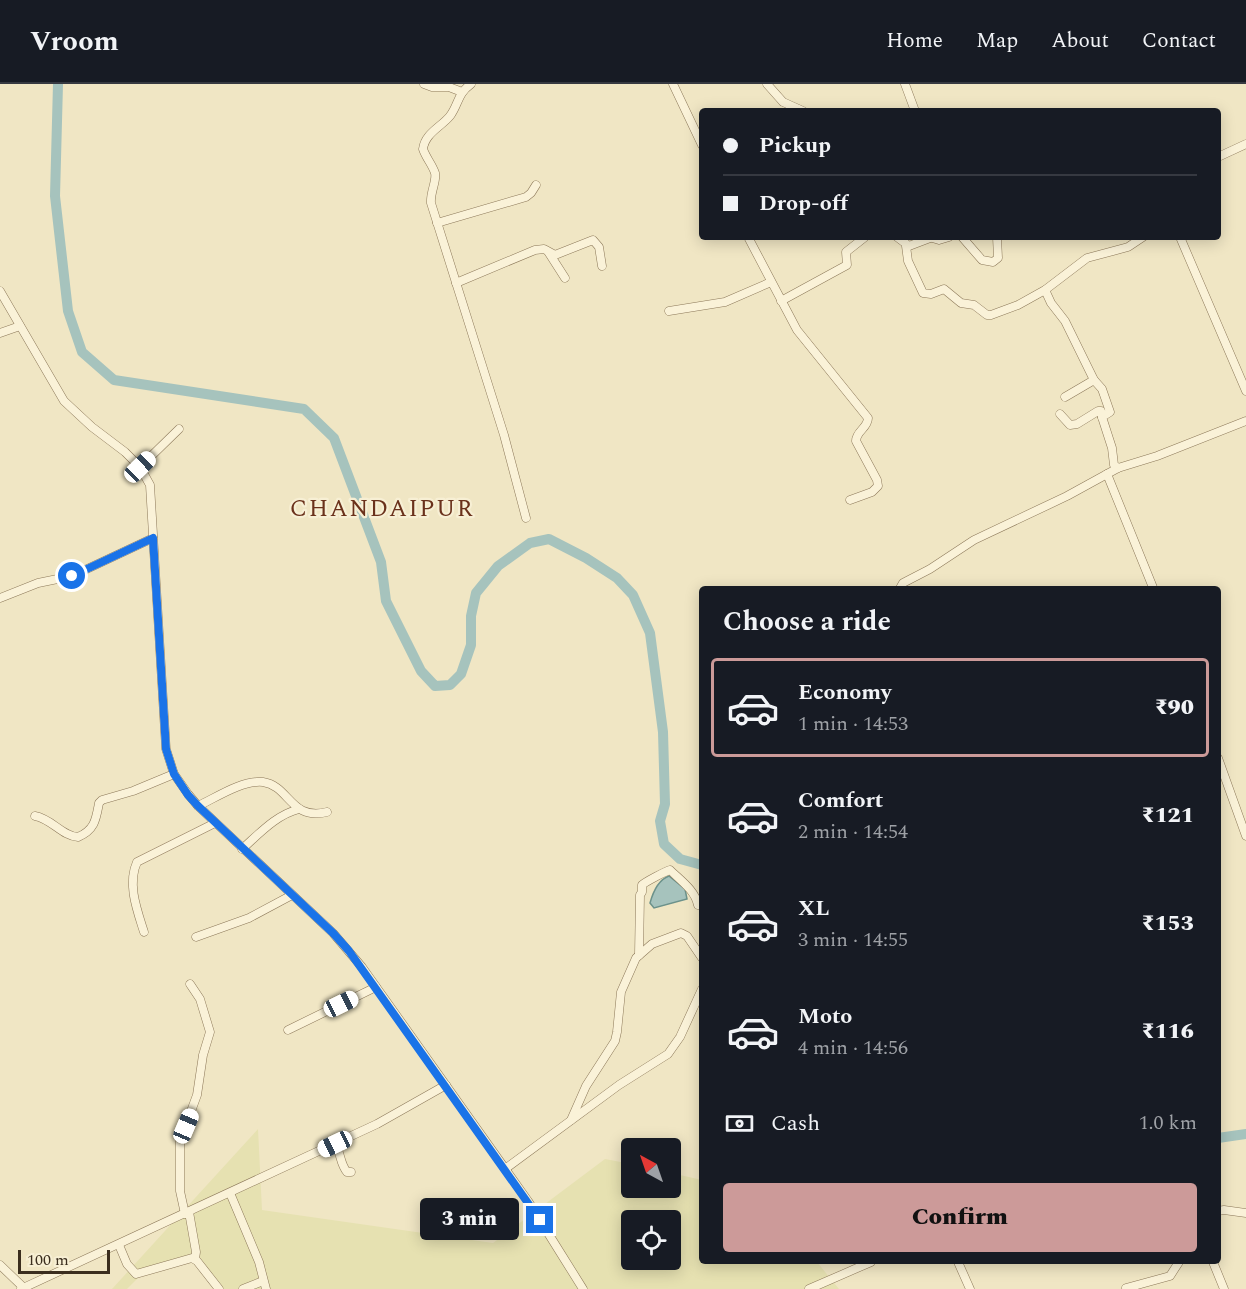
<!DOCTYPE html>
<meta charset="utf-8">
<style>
body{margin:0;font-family:Spectral,serif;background:#242831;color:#f1f3f6;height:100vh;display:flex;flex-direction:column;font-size:22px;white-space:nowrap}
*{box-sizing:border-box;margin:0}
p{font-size:20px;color:#9ea1a6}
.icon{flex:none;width:33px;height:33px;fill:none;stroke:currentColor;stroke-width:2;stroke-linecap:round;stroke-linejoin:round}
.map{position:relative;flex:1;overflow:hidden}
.sheet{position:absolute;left:699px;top:502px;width:522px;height:678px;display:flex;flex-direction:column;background:#171b24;border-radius:6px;box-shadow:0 3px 15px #0003}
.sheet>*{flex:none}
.guide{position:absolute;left:699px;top:24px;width:522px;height:132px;border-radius:6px;box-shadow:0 3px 15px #0003;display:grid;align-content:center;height:132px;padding:0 24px;background:#171b24}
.needle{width:39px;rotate:320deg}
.tools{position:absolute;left:621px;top:1054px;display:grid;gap:12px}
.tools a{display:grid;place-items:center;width:60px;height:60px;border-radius:6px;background:#171b24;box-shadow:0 3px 15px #0003;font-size:30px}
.scale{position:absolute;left:18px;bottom:15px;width:92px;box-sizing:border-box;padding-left:6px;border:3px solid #3b2e1e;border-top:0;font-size:16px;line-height:21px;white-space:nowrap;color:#3b2e1e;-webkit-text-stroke:4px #f7efd4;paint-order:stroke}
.end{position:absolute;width:27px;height:27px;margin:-14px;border:8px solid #1a73e8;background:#fff;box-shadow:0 0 0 3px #fff}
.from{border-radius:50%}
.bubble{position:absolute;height:42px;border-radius:6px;background:#171b24;box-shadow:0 3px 15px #0003;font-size:20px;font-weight:800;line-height:42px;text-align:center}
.car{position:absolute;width:18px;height:36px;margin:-18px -9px;border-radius:8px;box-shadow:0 0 4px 2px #0007;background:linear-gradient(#fff 24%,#345 0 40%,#fff 0 76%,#345 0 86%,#fff 0)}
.guide b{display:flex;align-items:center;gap:21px;height:57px;font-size:22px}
.guide b+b{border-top:2px solid #363941}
.guide i{width:15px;height:15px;background:#f1f3f6}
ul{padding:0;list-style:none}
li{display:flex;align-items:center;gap:18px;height:99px;margin:0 12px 9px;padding:0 12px;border:3px solid transparent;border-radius:6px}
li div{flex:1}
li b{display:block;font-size:22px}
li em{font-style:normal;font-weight:800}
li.on{border-color:#cc9a99}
li>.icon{width:54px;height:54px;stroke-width:1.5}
h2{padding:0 24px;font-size:27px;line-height:72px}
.pay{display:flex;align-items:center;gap:15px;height:66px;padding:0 24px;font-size:22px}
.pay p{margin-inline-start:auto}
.cta{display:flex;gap:12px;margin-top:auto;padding:12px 24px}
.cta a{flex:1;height:69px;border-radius:6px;background:#cc9a99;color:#111;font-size:24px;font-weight:800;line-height:69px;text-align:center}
header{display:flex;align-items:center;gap:36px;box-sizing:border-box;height:84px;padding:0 30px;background:#171b24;border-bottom:2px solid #363941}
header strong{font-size:28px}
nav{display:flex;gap:33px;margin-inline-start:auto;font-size:21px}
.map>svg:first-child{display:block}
</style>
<header>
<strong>Vroom</strong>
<nav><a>Home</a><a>Map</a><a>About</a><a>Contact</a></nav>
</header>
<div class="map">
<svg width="1246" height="1205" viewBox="0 0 1246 1205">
<rect width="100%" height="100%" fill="#f0e6c4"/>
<path fill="#e6e1b1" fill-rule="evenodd" d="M258,1045L262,1126L493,1159L605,1075L631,1080L632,1104H670L671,1089L702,1096V1178H817L839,1205H216L189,1171L143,1189L127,1205H112ZM632,1137H670V1176H632Z"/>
<path fill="#a6c3bd" stroke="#6c928b" stroke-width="1.5" d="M669,792L685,805L687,815L654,824L650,819C653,808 658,796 669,792Z"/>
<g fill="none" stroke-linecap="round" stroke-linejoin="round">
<g stroke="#a6c3bd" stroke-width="10">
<polyline points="58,0 55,112 68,227 82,268 114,296 304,325 334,354 381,478 386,517 421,587 435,602 450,601 461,590 471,561 471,532 476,509 498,482 530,459 549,455 586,474 617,494 633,511 650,549 663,648 665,720 660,737 664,760 680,775 702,781"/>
<polyline points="1218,1054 1246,1050"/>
</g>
<defs>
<g id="minor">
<polyline points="424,0 432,3 449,3 462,8"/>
<path d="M471,0C457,10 459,20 450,32C441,43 425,49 423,65C426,74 432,80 435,89C437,97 430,108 431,119L504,351L526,434"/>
<polyline points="673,0 702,61"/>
<polyline points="767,0 783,18 803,27"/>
<polyline points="905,0 915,27"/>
<polyline points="1218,73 1246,60"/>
<polyline points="437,139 526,113 531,109 536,101"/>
<path d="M748,153L797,246L868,334C868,344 856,347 856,357L877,396L878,402L872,408L850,416"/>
<polyline points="897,153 909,162 930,154"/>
<polyline points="929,153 939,156 949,153"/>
<polyline points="962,153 982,176 993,178 998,174 997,153"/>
<polyline points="1180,153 1246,307"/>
<polyline points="906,162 908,177 923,209 931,210 944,205 961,219 974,221 987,231 991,231 1018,221 1045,206"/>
<polyline points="549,169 565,194"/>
<polyline points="456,199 535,166 544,165 555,171 593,156 599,163 602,182"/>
<polyline points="0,207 64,317 92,343 125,368 140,383 150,401 166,665 174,690 188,710 198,722 333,849 362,883 528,1117 583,1205"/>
<polyline points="781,217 847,181 846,168 865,153"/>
<polyline points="669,227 725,218 771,198"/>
<polyline points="0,249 20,242"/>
<polyline points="1065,313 1094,296"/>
<polyline points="1060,330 1070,341 1077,340 1098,327 1101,327 1102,333"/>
<polyline points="140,383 179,345"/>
<polyline points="1118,384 1114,381 1112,364 1102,333 1110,328 1102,305 1094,296 1065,237 1051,219 1045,206 1087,174 1128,163 1143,153"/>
<polyline points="1107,390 1154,506"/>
<polyline points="899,506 903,499 930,485 974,456 1067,412 1118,384 1157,372 1246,337"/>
<polyline points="0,514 38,499 72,492 153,454"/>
<polyline points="1218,674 1246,752"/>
<path d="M198,722C217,713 242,696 263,698C290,702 290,737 327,728"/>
<path d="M35,732C52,735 62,752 78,753C95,746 96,735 99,719L102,716L133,707L174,690"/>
<path d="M242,765C260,749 276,731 299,725"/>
<path d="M144,848C137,826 127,800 137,778L215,739"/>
<polyline points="196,853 249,834 292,811"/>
<path d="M639,871L640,811L642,808V801C645,798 666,787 670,786C680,796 695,806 698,821"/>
<polyline points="288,946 376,903"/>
<polyline points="571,1036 586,1002 615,957 617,948 621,908 636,874 652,860 681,849 687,852 702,874"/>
<path d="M335,1060C341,1069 340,1080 347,1088H351"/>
<polyline points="505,1085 619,1001 668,970 680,953 702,905"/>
<polyline points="230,1109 259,1178 266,1205"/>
<polyline points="1218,1127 1224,1126 1246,1129"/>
<polyline points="189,1128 196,1168 195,1175"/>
<polyline points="185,1130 180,1107 180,1057 197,1011 203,971 210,948 200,915 190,900"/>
<polyline points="119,1161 127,1180 136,1190 192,1174 197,1177 219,1205"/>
<polyline points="958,1178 970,1205"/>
<polyline points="1213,1178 1224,1205"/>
<polyline points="0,1181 24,1204"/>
<polyline points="1126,1204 1170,1192 1179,1178"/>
<polyline points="21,1205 377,1040 446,1001"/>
<polyline points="243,1205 263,1197"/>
<polyline points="809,1205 871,1178"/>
</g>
</defs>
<use href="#minor" stroke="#8c7859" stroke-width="9"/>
<use href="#minor" stroke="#faf2d8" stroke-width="8"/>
</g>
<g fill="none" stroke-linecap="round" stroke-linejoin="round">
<polyline stroke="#1a73e8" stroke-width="8" points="72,492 153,454 166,665 174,690 188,711 198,722 333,849 349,867 540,1136"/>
</g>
<g text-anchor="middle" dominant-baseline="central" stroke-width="4.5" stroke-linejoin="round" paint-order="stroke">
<g font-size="24" letter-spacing="1.5" fill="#6a311b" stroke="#f7efd4">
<text x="382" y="425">CHANDAIPUR</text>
</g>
</g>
</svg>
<div class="tools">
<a><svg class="needle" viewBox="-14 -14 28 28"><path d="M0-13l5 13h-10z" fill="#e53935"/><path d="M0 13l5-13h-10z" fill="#9ea1a6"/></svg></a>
<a><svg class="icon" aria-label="locate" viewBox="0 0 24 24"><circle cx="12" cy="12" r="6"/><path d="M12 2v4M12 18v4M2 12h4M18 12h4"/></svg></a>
</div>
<div class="scale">100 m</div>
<i class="end from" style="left:72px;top:492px"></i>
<i class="end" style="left:540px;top:1136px"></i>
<div class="bubble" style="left:420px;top:1114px;width:99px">3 min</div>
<i class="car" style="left:140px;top:383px;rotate:46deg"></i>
<i class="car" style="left:341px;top:920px;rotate:64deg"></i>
<i class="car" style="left:186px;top:1042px;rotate:23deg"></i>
<i class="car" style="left:335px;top:1060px;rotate:245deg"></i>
<div class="guide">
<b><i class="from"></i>Pickup</b>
<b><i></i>Drop-off</b>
</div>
<section class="sheet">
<h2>Choose a ride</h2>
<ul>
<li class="on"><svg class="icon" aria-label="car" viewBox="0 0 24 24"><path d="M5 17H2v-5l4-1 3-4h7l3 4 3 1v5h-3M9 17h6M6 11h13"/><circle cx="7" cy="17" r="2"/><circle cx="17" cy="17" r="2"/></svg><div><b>Economy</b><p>1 min · 14:53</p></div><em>₹90</em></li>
<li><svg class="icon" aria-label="car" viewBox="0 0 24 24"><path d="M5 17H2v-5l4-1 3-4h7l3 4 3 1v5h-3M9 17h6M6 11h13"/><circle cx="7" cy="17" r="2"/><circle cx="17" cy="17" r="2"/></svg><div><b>Comfort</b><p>2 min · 14:54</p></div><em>₹121</em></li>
<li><svg class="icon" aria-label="car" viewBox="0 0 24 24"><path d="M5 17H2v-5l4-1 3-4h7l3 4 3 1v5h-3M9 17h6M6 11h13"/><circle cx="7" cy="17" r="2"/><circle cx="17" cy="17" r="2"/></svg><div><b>XL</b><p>3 min · 14:55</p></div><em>₹153</em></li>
<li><svg class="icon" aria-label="car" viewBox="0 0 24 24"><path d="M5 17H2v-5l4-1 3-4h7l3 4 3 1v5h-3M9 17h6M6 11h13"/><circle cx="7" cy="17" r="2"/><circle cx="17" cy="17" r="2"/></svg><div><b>Moto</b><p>4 min · 14:56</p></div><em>₹116</em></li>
</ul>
<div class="pay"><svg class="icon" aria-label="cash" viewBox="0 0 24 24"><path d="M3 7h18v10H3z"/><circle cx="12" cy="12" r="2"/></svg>Cash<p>1.0 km</p></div>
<div class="cta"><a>Confirm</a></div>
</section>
</div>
